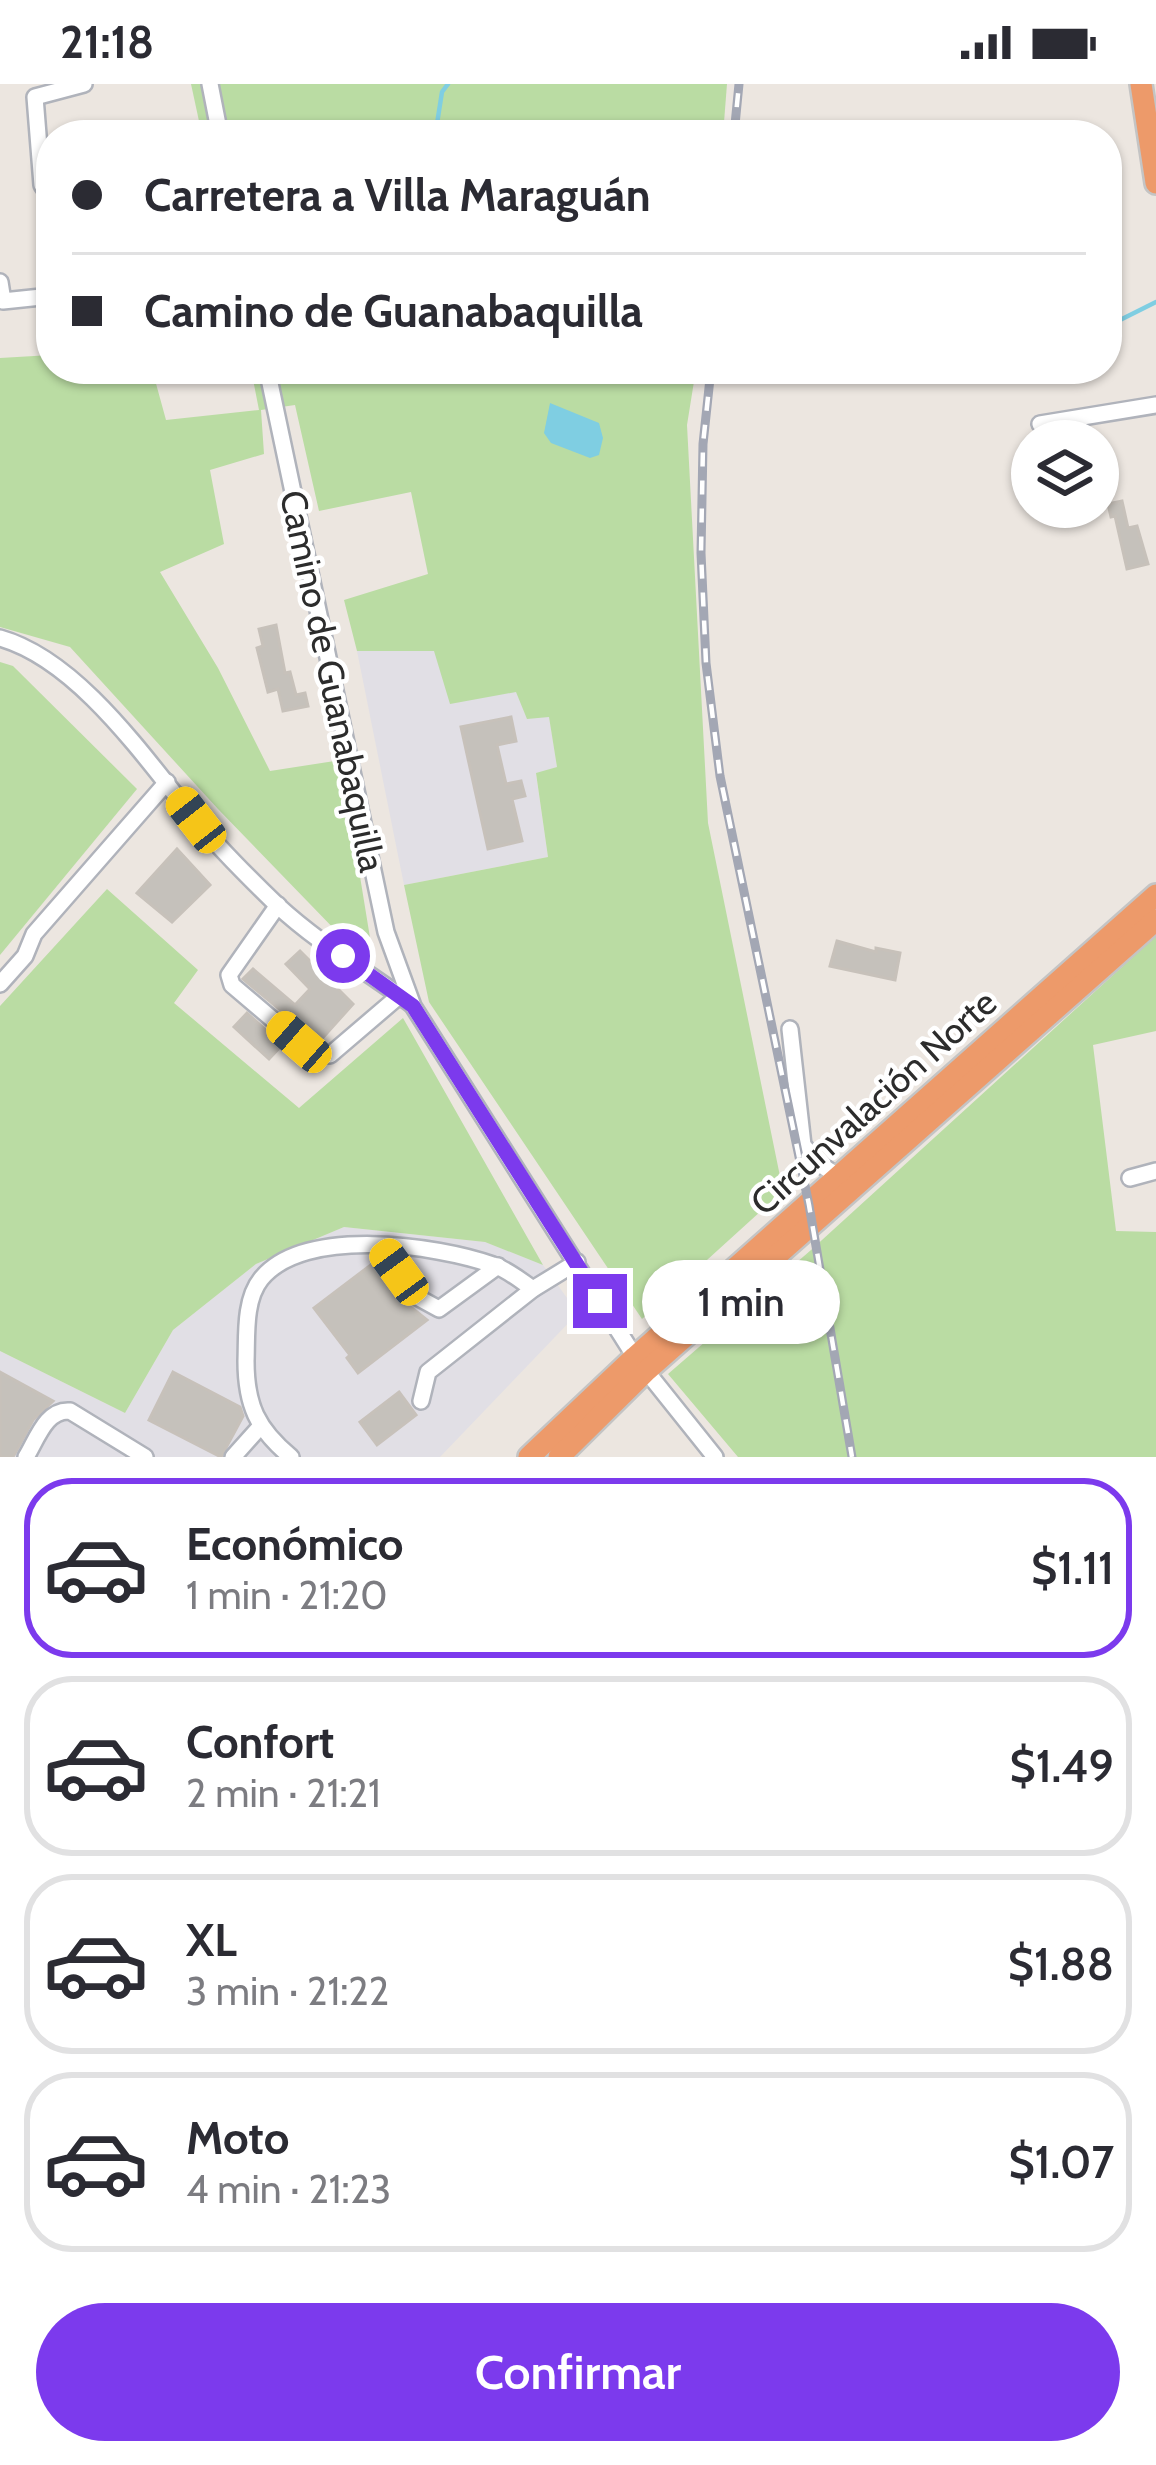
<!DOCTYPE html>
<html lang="es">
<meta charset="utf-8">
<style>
body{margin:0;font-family:Cabin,sans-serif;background:#f7f7f7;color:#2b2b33;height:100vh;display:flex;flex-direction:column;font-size:45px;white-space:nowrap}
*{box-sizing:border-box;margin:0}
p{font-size:39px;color:#7c7c81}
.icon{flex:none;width:66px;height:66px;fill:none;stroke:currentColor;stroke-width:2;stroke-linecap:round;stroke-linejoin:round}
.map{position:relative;height:1373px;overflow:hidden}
.side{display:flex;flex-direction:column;background:#fff;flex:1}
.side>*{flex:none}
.top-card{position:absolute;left:36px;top:36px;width:1086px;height:264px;border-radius:48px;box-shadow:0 3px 9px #0004;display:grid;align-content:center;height:264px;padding:0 36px;background:#fff}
.fabs{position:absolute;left:1011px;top:336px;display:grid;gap:24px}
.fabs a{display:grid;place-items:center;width:108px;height:108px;border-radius:50%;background:#fff;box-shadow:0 3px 9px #0004;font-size:60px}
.end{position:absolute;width:54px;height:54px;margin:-27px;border:15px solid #7c3aed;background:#fff;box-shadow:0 0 0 6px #fff}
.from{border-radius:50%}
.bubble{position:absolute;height:84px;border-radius:42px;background:#fff;box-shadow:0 3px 9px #0004;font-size:39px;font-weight:600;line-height:84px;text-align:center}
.car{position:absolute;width:36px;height:72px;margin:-36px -18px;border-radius:15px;box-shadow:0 0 9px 3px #0007;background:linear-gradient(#f5c518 24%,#345 0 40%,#f5c518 0 76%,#345 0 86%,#f5c518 0)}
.top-card b{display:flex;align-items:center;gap:42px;height:114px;font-size:45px}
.top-card b+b{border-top:3px solid #e1e1e2}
.top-card i{width:30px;height:30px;background:#2b2b33}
ul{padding:21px 0 0;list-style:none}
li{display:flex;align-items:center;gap:36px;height:180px;margin:0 24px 18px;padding:0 12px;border:6px solid #e1e1e2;border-radius:48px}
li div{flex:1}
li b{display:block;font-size:45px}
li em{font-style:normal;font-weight:600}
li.current{border-color:#7c3aed}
li>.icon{width:108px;height:108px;stroke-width:1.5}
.action{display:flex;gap:24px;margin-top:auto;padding:24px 36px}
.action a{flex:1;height:138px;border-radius:72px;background:#7c3aed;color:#fff;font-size:48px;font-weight:600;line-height:138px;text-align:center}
.status{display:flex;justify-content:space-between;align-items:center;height:84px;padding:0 60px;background:#fff;direction:ltr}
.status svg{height:33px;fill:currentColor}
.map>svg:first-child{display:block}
</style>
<div class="status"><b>21:18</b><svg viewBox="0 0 49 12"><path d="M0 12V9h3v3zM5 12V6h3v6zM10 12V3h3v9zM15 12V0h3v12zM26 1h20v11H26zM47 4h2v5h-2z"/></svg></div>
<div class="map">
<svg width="1156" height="1373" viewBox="0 0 1156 1373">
<rect width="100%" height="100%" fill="#ece6e0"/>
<g fill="#e1dfe5">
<polygon points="357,567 434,567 516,608 549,632 557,683 536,690 548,773 404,801"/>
<polygon points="344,1143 485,1158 543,1181 578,1229 440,1373 0,1373 0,1267 125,1329 173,1246 256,1180"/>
</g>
<g fill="#badca3">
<polygon points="191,0 727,0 723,51 202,51"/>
<polygon points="51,271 51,285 152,285 166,336 259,326 251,285 696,285 687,341 708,739 783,1107 642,1235 429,918 404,801 548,773 536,689 557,683 549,633 527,635 516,608 450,620 434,567 357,567 344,516 428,490 411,408 319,427 295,321 261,326 264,370 210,386 224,460 160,488 218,584 270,687 341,676 373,872 340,851 218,725 70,563 0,543 0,274"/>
<polygon points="0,578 13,582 137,705 0,871"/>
<polygon points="107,805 198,886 174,919 299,1024 403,934 543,1181 485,1158 344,1143 256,1180 173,1246 125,1329 0,1267 0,922"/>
<polygon points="1156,852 1156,947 1093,961 1116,1147 1156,1148 1156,1373 738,1373 668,1290 811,1166"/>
</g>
<polygon fill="#7fcee2" points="550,319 599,339 603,354 599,371 590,374 551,359 544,349"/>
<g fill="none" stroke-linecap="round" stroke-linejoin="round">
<g stroke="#7fcee2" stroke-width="4.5">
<polyline points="441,51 436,46 442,8 448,0"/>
<polyline points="1107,238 1116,238 1156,218"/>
</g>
</g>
<g fill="#c5c1bb" stroke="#c7c1ba" stroke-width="3">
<polygon points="1122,417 1128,444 1137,442 1148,480 1127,485 1115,432 1111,433 1108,420"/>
<polygon points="276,541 285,589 290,588 296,611 305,609 308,622 283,627 278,605 268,608 257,564 263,562 259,545"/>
<polygon points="511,633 516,657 497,661 506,700 521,697 525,712 512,715 522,757 488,765 461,643"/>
<polygon points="177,765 210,801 172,838 137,809"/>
<polygon points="837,857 876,868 876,864 900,869 895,896 830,882"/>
<polygon points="300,867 353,920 319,958 243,895 253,885 295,921 310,905 286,880"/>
<polygon points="247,929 282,961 269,975 234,943"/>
<polygon points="376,1177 407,1220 427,1236 358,1289 347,1274 350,1271 314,1224"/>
<polygon points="0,1288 53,1317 33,1336 13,1373 0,1373"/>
<polygon points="173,1288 240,1323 243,1332 221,1373 149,1336"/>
<polygon points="399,1308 416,1331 377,1361 360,1338"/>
</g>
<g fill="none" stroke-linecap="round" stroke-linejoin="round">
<defs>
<g id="minor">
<polyline points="210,0 220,51"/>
<polyline points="51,114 42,101 35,13 84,0"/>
<polyline points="0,198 3,217 51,212"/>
<polyline points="267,285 386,848 413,922 635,1273 715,1373"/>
<polyline points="1040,340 1156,321"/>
<path d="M0,554C78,576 144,673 194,734C219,764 249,794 277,821C318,859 366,887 411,920"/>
<polyline points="278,821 229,891 232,901 312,969 330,971 399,912"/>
<polyline points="0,900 25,872 34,850 167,698"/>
<polyline points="790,945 803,1061 818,1079 839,1093"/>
<polyline points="1130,1094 1156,1087"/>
<polyline points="381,1163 417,1213 439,1225 498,1182"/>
<polyline points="421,1317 428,1288 533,1205 577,1178"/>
<path d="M26,1373C37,1355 46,1325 70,1327L145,1373"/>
<polyline points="233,1373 259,1344"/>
<path d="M291,1373C257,1345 246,1321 246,1277C247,1252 244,1216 261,1195C304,1142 437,1161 493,1181C507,1185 521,1197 533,1205"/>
</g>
<g id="highway">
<polyline points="1141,0 1156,99"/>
<polyline points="529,1373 635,1273 1156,811"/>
<polyline points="559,1373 645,1288 1156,836"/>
</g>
</defs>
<use href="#minor" stroke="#b0b3bb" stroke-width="20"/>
<use href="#highway" stroke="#c4c4c4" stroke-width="26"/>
<use href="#minor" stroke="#fff" stroke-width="15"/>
<use href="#highway" stroke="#ed9a6a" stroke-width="21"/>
<defs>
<g id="rail">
<polyline points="734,51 739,0"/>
<polyline points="711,285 703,360 701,469 706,579 720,692 809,1121 852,1373"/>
</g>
</defs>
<use href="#rail" stroke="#a3a7b4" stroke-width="9"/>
<use href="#rail" stroke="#fff" stroke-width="4.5" stroke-dasharray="14" stroke-linecap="butt"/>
</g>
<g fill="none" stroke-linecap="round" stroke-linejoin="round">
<polyline stroke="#7c3aed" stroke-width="15" points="343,872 413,922 600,1217"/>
</g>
<g text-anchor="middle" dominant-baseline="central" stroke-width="9" stroke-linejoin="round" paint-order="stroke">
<g font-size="36" fill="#2c2c2c" stroke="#fff">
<text transform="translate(333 597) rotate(78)">Camino de Guanabaquilla</text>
<text transform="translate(873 1018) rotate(-42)">Circunvalación Norte</text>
</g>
</g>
</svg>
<div class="fabs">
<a><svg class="icon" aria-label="layers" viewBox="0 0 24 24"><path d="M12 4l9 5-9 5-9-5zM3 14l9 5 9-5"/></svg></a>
</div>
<i class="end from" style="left:343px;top:872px"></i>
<i class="end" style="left:600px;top:1217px"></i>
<div class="bubble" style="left:642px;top:1176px;width:198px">1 min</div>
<i class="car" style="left:196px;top:736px;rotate:322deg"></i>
<i class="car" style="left:299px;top:958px;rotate:311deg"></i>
<i class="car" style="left:399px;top:1188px;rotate:324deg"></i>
<div class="top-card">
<b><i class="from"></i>Carretera a Villa Maraguán</b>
<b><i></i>Camino de Guanabaquilla</b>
</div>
</div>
<section class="side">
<ul>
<li class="current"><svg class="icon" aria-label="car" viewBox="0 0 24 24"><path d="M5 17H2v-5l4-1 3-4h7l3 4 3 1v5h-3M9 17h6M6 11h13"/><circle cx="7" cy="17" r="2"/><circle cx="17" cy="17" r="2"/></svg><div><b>Económico</b><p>1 min · 21:20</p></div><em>$1.11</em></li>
<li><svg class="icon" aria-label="car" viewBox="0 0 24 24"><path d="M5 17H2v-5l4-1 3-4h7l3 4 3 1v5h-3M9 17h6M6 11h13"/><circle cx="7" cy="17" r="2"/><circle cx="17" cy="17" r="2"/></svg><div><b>Confort</b><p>2 min · 21:21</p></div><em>$1.49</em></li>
<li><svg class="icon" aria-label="car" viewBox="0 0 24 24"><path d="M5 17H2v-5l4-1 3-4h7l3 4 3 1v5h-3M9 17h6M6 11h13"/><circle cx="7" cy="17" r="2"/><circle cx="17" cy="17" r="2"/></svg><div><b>XL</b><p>3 min · 21:22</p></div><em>$1.88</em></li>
<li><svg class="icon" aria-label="car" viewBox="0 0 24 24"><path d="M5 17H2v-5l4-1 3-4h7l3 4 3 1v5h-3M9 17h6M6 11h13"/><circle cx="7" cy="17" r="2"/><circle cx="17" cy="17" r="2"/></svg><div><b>Moto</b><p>4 min · 21:23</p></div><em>$1.07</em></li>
</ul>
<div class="action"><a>Confirmar</a></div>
</section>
